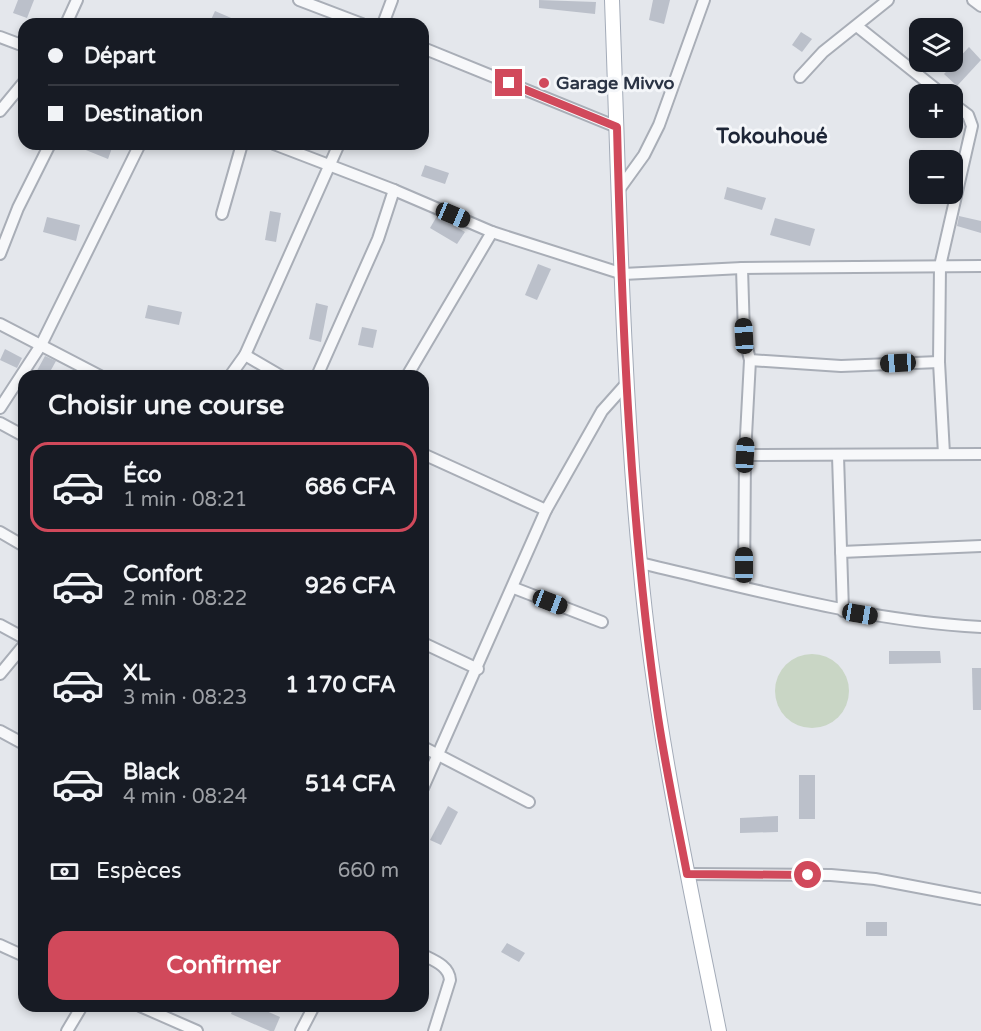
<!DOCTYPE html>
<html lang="fr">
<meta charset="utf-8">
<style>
body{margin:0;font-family:"Varela Round",sans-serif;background:#242831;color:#f1f3f6;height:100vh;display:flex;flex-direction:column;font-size:22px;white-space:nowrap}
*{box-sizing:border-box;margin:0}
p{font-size:20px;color:#9ea1a6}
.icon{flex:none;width:33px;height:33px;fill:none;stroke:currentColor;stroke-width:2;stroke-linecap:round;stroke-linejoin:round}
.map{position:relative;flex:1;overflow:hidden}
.panel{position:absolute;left:18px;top:370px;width:411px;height:642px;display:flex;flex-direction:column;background:#171b24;border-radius:18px;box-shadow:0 3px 9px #0003}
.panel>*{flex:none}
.top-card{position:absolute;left:18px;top:18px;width:411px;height:132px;border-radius:18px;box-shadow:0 3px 9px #0003;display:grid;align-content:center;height:132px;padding:0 30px;background:#171b24}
.tools{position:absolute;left:909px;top:18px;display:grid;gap:12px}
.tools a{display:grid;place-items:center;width:54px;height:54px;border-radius:12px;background:#171b24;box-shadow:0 3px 9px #0003;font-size:30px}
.end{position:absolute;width:27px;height:27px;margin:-14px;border:8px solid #d1495b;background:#fff;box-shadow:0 0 0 3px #fff}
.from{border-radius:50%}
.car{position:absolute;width:18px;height:36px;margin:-18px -9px;border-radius:8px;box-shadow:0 0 4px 2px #0007;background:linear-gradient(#222 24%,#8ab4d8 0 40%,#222 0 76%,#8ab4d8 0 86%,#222 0)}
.top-card b{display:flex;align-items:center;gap:21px;height:57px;font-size:22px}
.top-card b+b{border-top:2px solid #363941}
.top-card i{width:15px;height:15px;background:#f1f3f6}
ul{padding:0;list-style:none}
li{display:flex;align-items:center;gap:18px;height:90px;margin:0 12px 9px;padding:0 18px;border:3px solid transparent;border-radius:18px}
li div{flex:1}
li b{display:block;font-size:22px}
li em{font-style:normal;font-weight:800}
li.active{border-color:#d1495b}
li>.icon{width:54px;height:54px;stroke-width:1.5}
h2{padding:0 30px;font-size:27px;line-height:72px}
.pay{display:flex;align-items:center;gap:15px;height:66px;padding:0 30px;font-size:22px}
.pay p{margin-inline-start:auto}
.action{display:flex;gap:12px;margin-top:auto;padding:12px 30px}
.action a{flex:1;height:69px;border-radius:18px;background:#d1495b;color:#fff;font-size:24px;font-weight:800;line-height:69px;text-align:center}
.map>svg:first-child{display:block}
</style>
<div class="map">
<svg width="981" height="1031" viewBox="0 0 981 1031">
<rect width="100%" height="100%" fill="#e4e7ec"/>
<circle fill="#c9d6c5" cx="812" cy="691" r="37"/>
<g fill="#bbc0ca">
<polygon points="18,0 34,0 27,18 13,13"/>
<polygon points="539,0 596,2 595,14 539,8"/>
<polygon points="653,0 670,0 664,24 649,20"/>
<polygon points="215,11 245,24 209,24"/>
<polygon points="801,32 812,39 802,52 792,45"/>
<polygon points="969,47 981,60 957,86 944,74"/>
<polygon points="71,144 102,144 112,148 108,159"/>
<polygon points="425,165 449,173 445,184 421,176"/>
<polygon points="727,187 766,198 762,210 724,199"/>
<polygon points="917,194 944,194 942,203 917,197"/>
<polygon points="270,211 281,213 276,242 265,240"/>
<polygon points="437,216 465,232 457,244 430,228"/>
<polygon points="959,216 981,221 981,233 957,226"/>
<polygon points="47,217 80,225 76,241 43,232"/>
<polygon points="775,218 815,229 810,246 770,235"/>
<polygon points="538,264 551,269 537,300 525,295"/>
<polygon points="316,303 328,306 321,342 309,339"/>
<polygon points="148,305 182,312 179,325 145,318"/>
<polygon points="362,327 377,330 373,348 358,345"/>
<polygon points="5,349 22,358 17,368 0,360"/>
<polygon points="45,356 56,361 51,370 63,376 34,376"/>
<polygon points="889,651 940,651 941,663 889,664"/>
<polygon points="972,668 981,668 981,710 973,710"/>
<rect x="799" y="775" width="16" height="44"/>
<polygon points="448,806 458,812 441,845 430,840"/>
<polygon points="778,816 778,832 740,833 740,818"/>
<rect x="866" y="922" width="21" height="14"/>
<polygon points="507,943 525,953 519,962 501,952"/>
<polygon points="234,1006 255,1006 280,1017 274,1031 270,1031 231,1014"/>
</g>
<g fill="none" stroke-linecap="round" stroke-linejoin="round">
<defs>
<g id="minor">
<polyline points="299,0 362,24"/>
<polyline points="973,0 981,6"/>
<polyline points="66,24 77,0"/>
<polyline points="383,24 392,0"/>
<polyline points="858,27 942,94"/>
<polyline points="0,37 24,46"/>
<polyline points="423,48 617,127"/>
<polyline points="800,77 823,52 888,0"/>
<polyline points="0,111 24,82"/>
<polyline points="274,144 394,190 492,232 623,274 742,268 981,266"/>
<polyline points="618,191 644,155 659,125 704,0"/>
<polyline points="222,214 242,144"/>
<polyline points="0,254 18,208 50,144"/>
<polyline points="742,268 744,335 750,360 745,455 744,587"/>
<polyline points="0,324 100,376"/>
<polyline points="245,355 281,376"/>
<polyline points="750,360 841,366 939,362"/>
<polyline points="230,376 245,355 339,144"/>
<polyline points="317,376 378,239 394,190"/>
<polyline points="407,376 492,232"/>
<polyline points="0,408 41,345 140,144"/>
<polyline points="0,423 24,436"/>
<polyline points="423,454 546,510"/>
<polyline points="944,454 939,362 940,266 972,126 968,115 952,103"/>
<polyline points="745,455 981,454"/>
<polyline points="838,456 843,611"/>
<polyline points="0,532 24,546"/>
<polyline points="841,552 981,546"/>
<path d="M640,563C753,589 865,621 981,627"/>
<polyline points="514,588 602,622"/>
<polyline points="0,625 24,638"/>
<polyline points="423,643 478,669"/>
<polyline points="0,674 24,645"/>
<polyline points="0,731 24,744"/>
<polyline points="423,747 529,802"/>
<polyline points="423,788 546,510 602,411 627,383"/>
<polyline points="687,874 831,875 875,879 981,899"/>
<polyline points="0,945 24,956"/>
<path d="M423,955C435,961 449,966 450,980L434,1031"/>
<polyline points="140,1006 197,1031"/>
<polyline points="67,1031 82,1006"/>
<polyline points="301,1031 314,1006"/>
</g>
<path id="major" d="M612,0C619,188 622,376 640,563C654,721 688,876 719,1031"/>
</defs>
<use href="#minor" stroke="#a9aeb7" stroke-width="14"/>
<use href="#major" stroke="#a3abb8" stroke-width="16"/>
<use href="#minor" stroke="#f7f8fa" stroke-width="10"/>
<use href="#major" stroke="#fff" stroke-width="14"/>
</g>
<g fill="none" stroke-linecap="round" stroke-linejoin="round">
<path stroke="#d1495b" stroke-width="8" d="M509,83L617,127C622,324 630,522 658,717C666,770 677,822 687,874L808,875"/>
</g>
<circle fill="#d1495b" stroke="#f4f6f9" stroke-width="2" cx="544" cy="83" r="6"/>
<g text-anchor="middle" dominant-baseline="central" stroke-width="6" stroke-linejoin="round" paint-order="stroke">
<g font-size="18" font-weight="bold" fill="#2b3445" stroke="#f4f6f9" text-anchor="start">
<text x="556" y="83">Garage Mivvo</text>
</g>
<g font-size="21" font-weight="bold" fill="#1d2536" stroke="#f4f6f9">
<text x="772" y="136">Tokouhoué</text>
</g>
</g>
</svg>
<div class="tools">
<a><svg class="icon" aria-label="layers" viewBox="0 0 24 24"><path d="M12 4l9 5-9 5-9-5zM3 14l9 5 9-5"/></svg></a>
<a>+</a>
<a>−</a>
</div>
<i class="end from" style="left:808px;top:875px"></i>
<i class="end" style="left:509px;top:83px"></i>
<i class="car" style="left:453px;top:215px;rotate:113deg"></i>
<i class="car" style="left:744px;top:336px;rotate:357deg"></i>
<i class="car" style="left:898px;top:363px;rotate:267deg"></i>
<i class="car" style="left:745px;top:455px;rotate:3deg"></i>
<i class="car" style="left:744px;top:565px;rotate:0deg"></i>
<i class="car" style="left:550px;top:602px;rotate:111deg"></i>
<i class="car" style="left:860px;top:614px;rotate:100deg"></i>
<div class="top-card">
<b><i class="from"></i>Départ</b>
<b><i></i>Destination</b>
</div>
<section class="panel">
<h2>Choisir une course</h2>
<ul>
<li class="active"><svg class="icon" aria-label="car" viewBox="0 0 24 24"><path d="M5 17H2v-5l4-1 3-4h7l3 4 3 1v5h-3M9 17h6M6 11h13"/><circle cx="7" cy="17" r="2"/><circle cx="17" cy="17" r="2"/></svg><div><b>Éco</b><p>1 min · 08:21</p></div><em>686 CFA</em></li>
<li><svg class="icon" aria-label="car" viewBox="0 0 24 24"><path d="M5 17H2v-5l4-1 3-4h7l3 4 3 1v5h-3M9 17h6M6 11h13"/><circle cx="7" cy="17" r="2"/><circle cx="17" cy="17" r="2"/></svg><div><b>Confort</b><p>2 min · 08:22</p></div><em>926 CFA</em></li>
<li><svg class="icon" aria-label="car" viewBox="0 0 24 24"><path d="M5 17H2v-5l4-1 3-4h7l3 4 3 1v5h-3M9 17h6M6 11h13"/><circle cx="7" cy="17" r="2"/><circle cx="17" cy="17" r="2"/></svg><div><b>XL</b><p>3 min · 08:23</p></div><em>1 170 CFA</em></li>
<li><svg class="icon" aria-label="car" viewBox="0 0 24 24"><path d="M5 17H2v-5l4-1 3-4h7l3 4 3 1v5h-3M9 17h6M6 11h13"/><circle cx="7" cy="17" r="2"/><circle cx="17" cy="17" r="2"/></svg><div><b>Black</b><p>4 min · 08:24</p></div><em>514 CFA</em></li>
</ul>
<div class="pay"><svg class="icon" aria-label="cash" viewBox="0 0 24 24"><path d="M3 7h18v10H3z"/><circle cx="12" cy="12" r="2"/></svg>Espèces<p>660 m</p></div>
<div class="action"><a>Confirmer</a></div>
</section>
</div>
